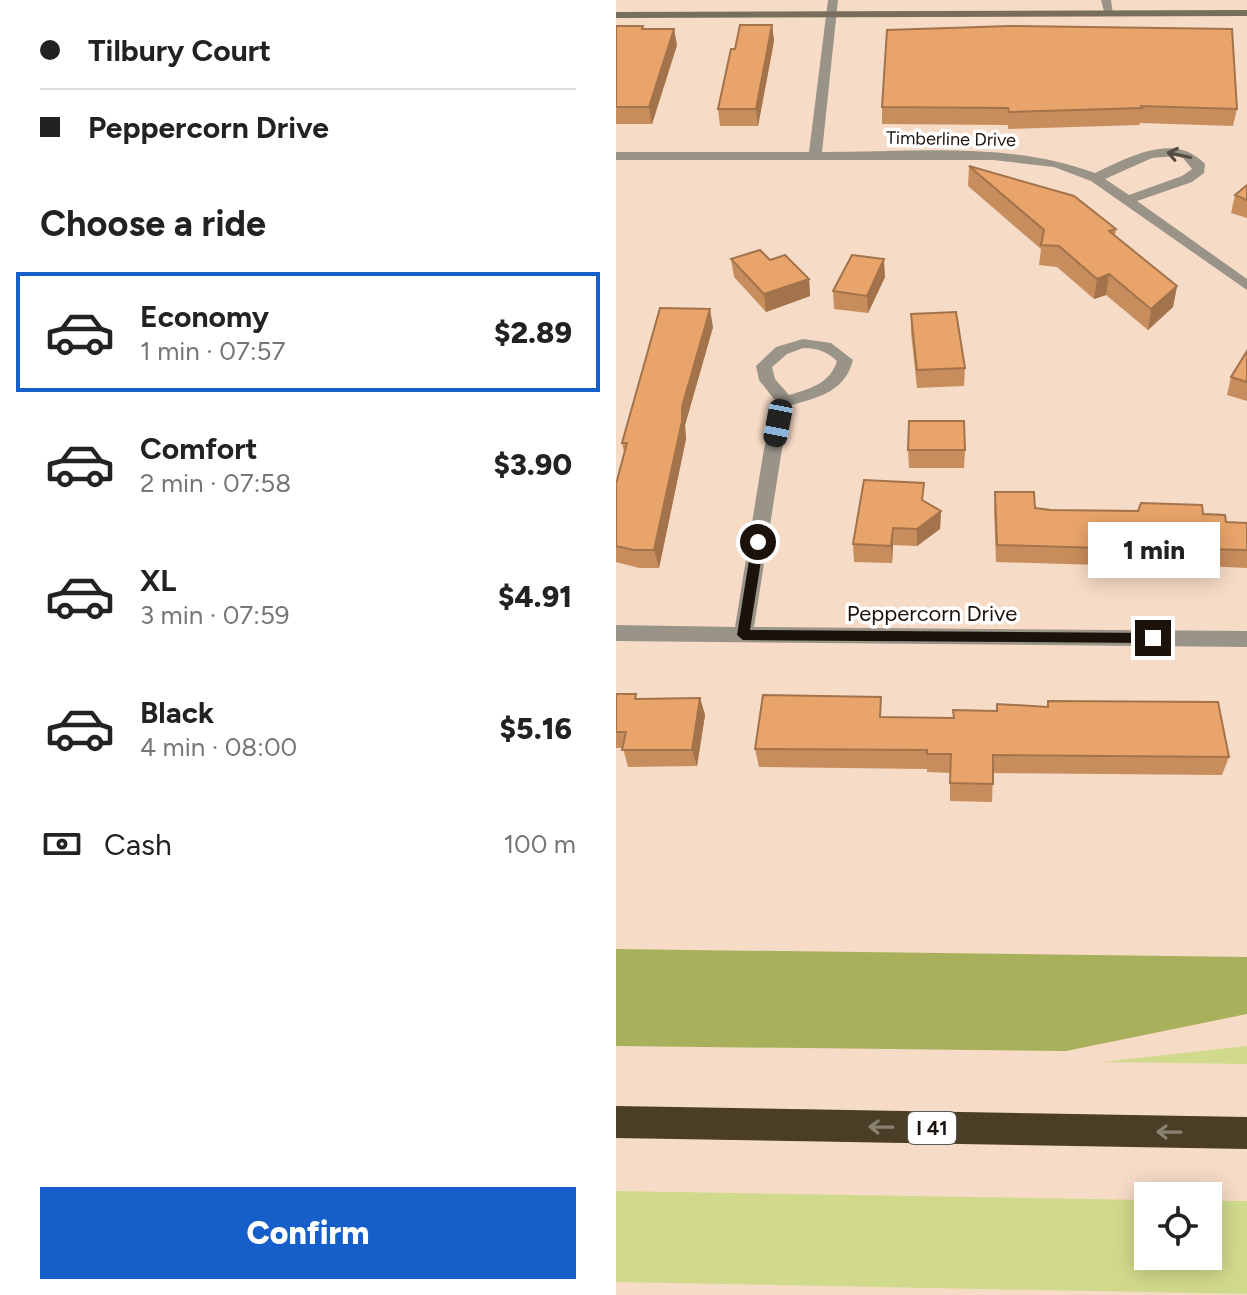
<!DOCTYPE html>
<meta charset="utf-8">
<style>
body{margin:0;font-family:Figtree,sans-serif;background:#f2f2f2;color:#222;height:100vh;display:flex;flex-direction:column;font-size:30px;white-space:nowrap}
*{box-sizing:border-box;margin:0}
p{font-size:26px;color:#767676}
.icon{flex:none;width:44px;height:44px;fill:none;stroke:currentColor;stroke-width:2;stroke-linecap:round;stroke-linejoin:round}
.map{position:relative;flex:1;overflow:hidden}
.side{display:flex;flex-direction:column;background:#fff;width:616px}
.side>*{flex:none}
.guide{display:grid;align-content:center;height:176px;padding:0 40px;background:#fff}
.controls{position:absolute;left:518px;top:1182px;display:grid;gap:16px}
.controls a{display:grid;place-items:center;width:88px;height:88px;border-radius:0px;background:#fff;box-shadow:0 4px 20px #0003;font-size:40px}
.end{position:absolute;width:36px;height:36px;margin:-18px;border:10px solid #1b120b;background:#fff;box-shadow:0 0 0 4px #fff}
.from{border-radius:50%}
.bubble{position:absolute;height:56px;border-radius:0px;background:#fff;box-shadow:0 4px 20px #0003;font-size:26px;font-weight:800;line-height:56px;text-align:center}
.car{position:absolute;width:24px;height:48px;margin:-24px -12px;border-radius:10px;box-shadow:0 0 6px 2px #0007;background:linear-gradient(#222 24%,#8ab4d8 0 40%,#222 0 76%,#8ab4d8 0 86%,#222 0)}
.guide b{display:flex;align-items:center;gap:28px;height:76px;font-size:30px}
.guide b+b{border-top:2px solid #e0e0e0}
.guide i{width:20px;height:20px;background:#222}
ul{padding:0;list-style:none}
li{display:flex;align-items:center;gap:24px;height:120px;margin:0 16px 12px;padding:0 24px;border:4px solid transparent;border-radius:0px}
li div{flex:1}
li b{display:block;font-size:30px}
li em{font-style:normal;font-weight:800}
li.active{border-color:#165fca}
li>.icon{width:72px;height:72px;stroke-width:1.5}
h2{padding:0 40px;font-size:36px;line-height:96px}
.pay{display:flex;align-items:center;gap:20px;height:88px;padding:0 40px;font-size:30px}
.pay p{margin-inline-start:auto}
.action{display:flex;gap:16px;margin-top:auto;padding:16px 40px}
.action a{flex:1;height:92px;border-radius:0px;background:#165fca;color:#fff;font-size:32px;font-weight:800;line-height:92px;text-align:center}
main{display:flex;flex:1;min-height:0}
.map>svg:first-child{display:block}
</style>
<main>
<section class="side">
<div class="guide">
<b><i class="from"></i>Tilbury Court</b>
<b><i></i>Peppercorn Drive</b>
</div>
<h2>Choose a ride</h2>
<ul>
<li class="active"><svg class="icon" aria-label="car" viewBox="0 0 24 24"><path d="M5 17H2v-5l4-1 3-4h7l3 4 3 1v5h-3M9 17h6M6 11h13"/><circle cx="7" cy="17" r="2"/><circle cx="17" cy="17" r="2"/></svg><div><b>Economy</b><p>1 min · 07:57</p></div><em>$2.89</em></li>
<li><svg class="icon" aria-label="car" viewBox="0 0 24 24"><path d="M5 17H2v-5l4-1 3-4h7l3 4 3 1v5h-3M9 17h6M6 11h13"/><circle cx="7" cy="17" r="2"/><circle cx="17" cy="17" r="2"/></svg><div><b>Comfort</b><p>2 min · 07:58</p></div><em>$3.90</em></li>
<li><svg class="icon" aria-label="car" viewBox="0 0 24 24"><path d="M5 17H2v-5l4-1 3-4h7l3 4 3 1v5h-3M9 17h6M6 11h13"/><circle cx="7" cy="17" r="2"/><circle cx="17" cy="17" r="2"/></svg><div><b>XL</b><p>3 min · 07:59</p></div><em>$4.91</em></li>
<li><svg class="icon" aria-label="car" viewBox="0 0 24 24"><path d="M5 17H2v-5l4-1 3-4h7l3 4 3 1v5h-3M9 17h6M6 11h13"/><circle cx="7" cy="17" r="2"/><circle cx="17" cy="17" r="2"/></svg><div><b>Black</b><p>4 min · 08:00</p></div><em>$5.16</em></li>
</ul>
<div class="pay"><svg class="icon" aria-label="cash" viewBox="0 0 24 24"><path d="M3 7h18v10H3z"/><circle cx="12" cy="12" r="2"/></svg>Cash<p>100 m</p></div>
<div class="action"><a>Confirm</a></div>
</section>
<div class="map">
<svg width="631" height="1295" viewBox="0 0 631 1295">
<rect width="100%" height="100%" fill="#f6dbc7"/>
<g fill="#d1da8c">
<polygon points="631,1046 631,1064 486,1062"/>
<polygon points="0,1191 532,1200 532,1256 592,1256 592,1201 631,1201 631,1294 0,1282"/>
</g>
<polygon fill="#a8b05b" points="0,949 631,957 631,1014 450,1051 0,1046"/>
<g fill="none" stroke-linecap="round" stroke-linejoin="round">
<g fill="#999388" fill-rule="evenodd">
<path d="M212,0H222L206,152C296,152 394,141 479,173C512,158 558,131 589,164L588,173L576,182L521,201L631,279V290L475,181L438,167L377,160H0V152H193ZM559,156L567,158L576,169L566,176L513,195L489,179L536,158Z"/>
<polygon points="485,0 495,0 497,15 489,15"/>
<path d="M187,339L215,343L237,360C229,391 204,397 176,405L166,449L138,627L631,631V647L0,641V625L119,627L148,449L161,403L143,380L140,366L160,347ZM187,348C201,348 210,351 221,361C214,384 193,389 173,395L159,379L156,367L171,354Z"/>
</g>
<polygon fill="#776e5d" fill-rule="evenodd" points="631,10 631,16 0,18 0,12"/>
<polygon fill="#4a3e26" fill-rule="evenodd" points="0,1106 631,1117 631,1149 0,1138"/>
</g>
<g fill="#c88d5c">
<polygon points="156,25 158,41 142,126 104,126 102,109 119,49"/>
<polygon points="0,26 27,29 61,45 36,124 0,124"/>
<polygon points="271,30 621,109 617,126 524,123 523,125 392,129 392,125 266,124 266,107"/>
<polygon points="353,166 500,229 499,236 561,286 557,307 532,330 490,295 478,299 441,267 423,265 425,249 352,186"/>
<polygon points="631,185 631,218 615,213 619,195"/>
<polygon points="115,259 154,260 193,279 194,296 150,312 118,277"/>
<polygon points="269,277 252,313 218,309 217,291"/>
<polygon points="295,314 349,368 348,386 301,388 295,332"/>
<polygon points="97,327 69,425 70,439 43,568 23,568 0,562 0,484 8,452 6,443"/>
<polygon points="631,351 631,401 611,395 615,377"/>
<polygon points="292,450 349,450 348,468 293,468"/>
<polygon points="379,492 419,508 435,510 587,514 610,522 631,523 631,568 586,566 585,559 486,557 484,565 380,562 378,510"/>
<polygon points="308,501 325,511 324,529 301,546 277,545 276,563 238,562 237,544"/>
<polygon points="0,694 21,699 84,698 89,715 81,766 12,767 7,748 0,748"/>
<polygon points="432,701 613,757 606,775 377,773 376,802 334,801 334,773 311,772 311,769 143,767 139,749 266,717 337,718 380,711 381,704 431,707"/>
</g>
<g fill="#a3734b">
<polygon points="156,25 158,41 142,126 140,109"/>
<polygon points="58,29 61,45 36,124 33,107"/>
<polygon points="268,259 269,277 252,313 251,296"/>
<polygon points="493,274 490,295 478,299 481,279"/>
<polygon points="193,279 194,296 150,312 148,294"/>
<polygon points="561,286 557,307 532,330 535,309"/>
<polygon points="94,309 97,327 69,425 70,439 43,568 38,550 66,407"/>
<polygon points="325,511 324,529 301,546 301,529"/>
<polygon points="277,528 277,545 276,563 275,546"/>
<polygon points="84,698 89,715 81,766 76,750"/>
</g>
<g fill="#e9a46b" stroke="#a3734b" stroke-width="2">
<polygon points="124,25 156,25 140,109 102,109 115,49 119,49"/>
<polygon points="0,26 27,26 26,29 58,29 33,107 0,107"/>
<polygon points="394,26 616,29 621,109 525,106 526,108 393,112 392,108 266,107 271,30"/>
<polygon points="353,166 458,196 500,229 493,231 561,286 535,309 493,274 481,279 443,246 425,245 428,230"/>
<polygon points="631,185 631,200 619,195"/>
<polygon points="144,250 154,260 169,255 193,279 148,294 115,259"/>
<polygon points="236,255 268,259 251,296 217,291"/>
<polygon points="44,308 94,309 66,407 66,421 38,550 18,550 0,546 0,484 11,443 6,443"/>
<polygon points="340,312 349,368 301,370 295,314"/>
<polygon points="631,351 631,382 615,377"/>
<polygon points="293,421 348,421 349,450 292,450"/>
<polygon points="248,480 308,483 306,500 325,511 301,529 277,528 275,546 237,544"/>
<polygon points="379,492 418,492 419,508 435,510 522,511 525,503 586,505 587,514 609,515 610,522 631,523 631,550 591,549 589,542 486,539 487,548 381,545"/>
<polygon points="0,694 20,694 19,699 84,698 76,750 6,750 10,732 0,732"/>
<polygon points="147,695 265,697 264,717 338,718 337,710 381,711 381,704 432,707 432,701 602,702 613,757 377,755 377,784 334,783 335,754 311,754 311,750 139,749"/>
</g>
<defs><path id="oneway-shaft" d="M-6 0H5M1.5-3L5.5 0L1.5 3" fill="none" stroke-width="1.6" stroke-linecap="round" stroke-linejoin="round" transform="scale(2)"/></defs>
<use stroke="#544c43" href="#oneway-shaft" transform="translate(563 155) rotate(-168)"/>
<g stroke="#898272">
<use href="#oneway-shaft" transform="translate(265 1127) rotate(-179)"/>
<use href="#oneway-shaft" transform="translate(553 1132) rotate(-179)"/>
</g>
<polygon fill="#1b120b" points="142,538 148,542 134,630 537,633 543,638 537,643 127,640 121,635 136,542"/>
<g text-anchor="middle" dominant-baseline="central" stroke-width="7" stroke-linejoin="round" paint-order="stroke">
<g font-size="18" fill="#1b120b" stroke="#fff">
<text transform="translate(335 139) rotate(1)">Timberline Drive</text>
</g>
<rect fill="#fff" stroke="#5f5954" stroke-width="2" x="292" y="1112" width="48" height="32" rx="6"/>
<g font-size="20" font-weight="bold" fill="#1b120b">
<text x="316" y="1128">I 41</text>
</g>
<g font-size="22" fill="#1b120b" stroke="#fff">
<text x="316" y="613">Peppercorn Drive</text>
</g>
</g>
</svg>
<div class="controls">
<a><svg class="icon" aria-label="locate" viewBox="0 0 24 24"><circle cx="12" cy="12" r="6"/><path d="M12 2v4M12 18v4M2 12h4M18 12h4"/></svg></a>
</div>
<i class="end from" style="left:142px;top:542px"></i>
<i class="end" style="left:537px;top:638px"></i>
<div class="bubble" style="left:472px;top:522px;width:132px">1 min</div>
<i class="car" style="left:162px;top:423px;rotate:191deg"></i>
</div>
</main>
